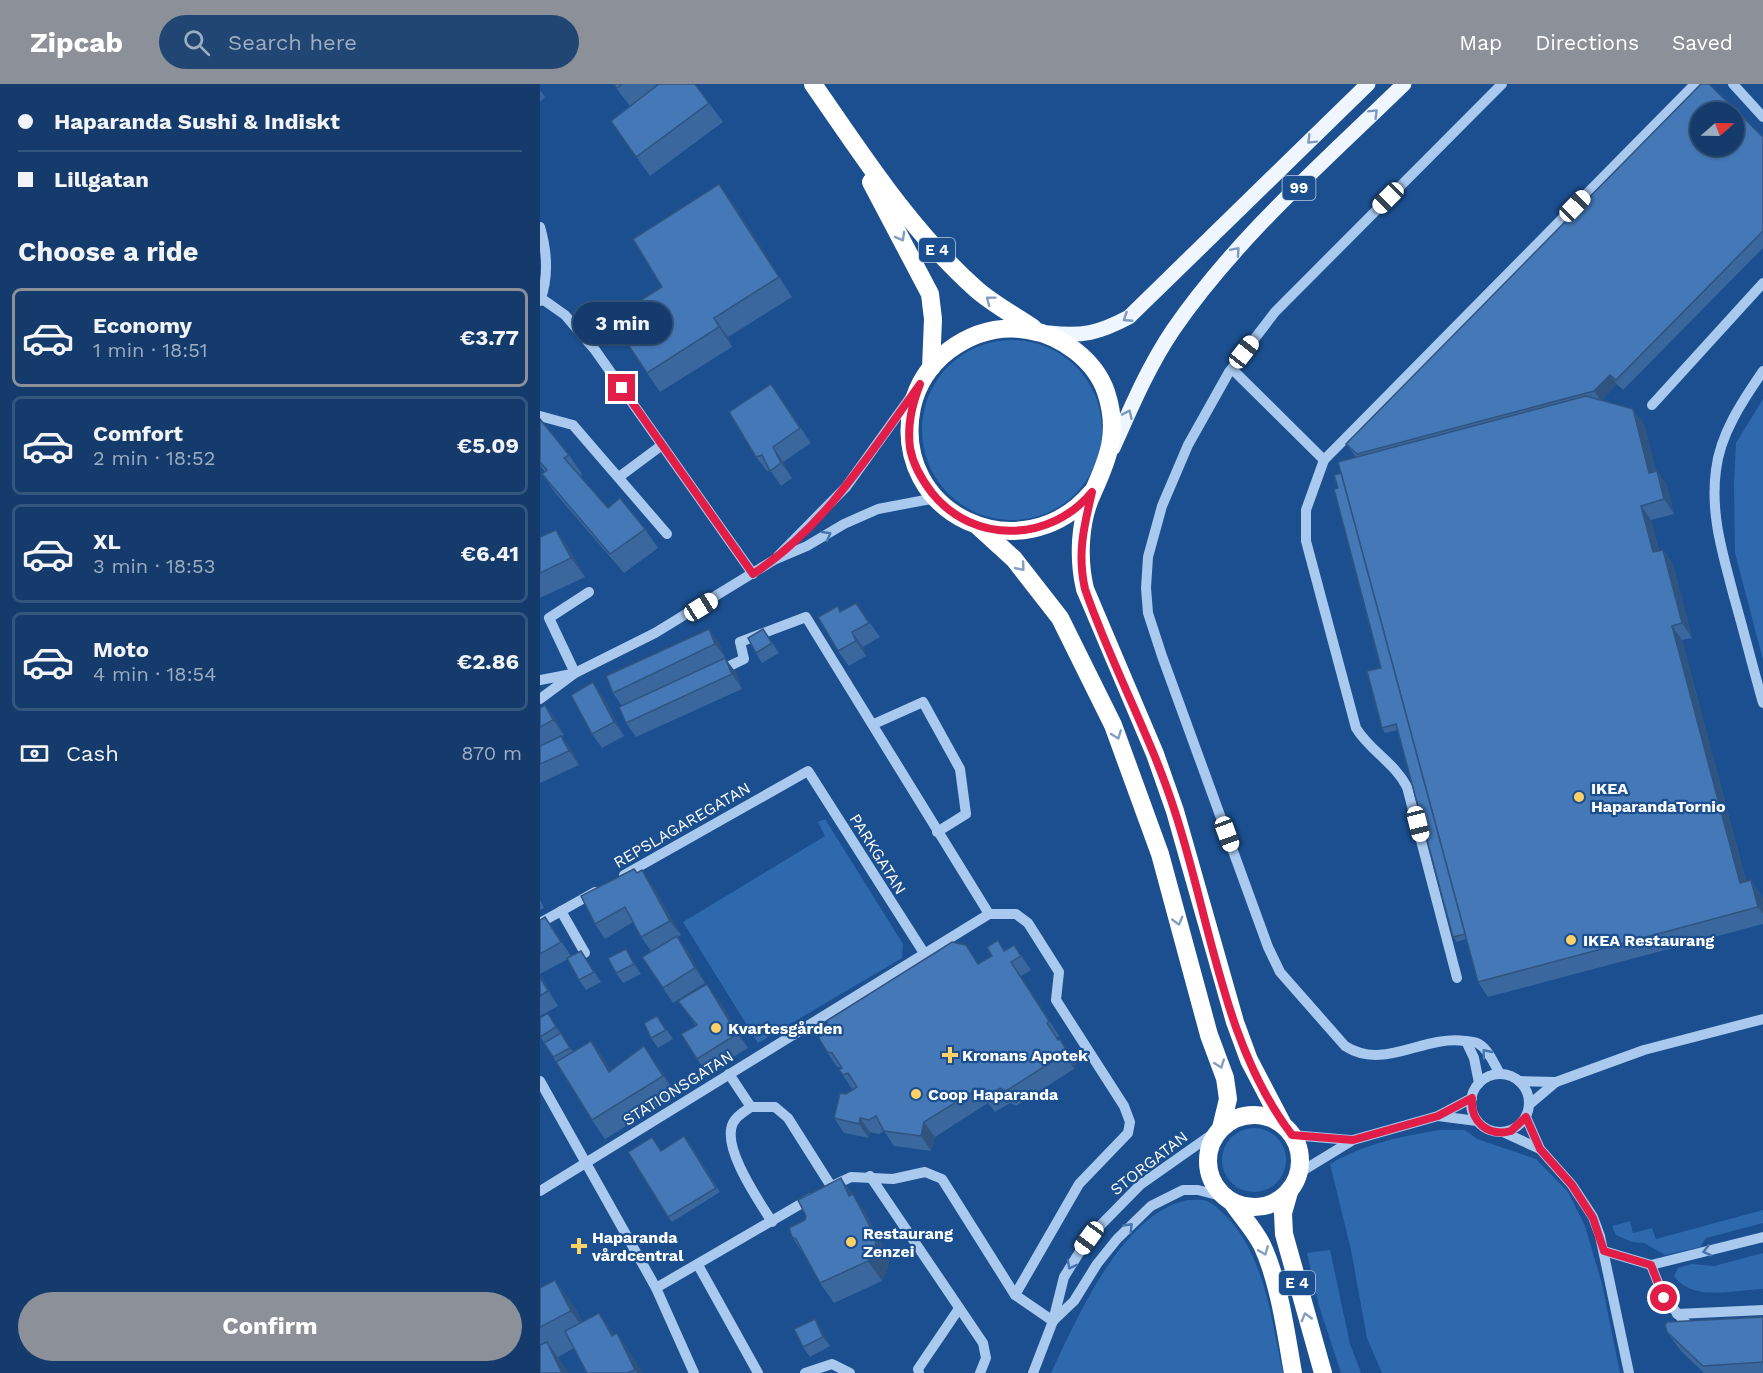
<!DOCTYPE html>
<meta charset="utf-8">
<style>
body{margin:0;font-family:"Work Sans",sans-serif;background:#214673;color:#f1f3f6;height:100vh;display:flex;flex-direction:column;font-size:22px;white-space:nowrap}
*{box-sizing:border-box;margin:0}
p{font-size:20px;color:#9dadc1}
.icon{flex:none;width:33px;height:33px;fill:none;stroke:currentColor;stroke-width:2;stroke-linecap:round;stroke-linejoin:round}
.map{position:relative;flex:1;overflow:hidden}
.panel{display:flex;flex-direction:column;background:#143b6b;width:540px}
.panel>*{flex:none}
.top-card{display:grid;align-content:center;height:132px;padding:0 18px;background:#143b6b}
.needle{width:39px;rotate:70deg}
.fabs{position:absolute;left:1150px;top:18px;display:grid;gap:12px}
.fabs a{display:grid;place-items:center;width:54px;height:54px;border-radius:50%;background:#143b6b;box-shadow:0 2px 4px #0004,0 0 0 2px #33557e;font-size:30px}
.end{position:absolute;width:27px;height:27px;margin:-14px;border:8px solid #e11d48;background:#fff;box-shadow:0 0 0 3px #fff}
.from{border-radius:50%}
.bubble{position:absolute;height:42px;border-radius:21px;background:#143b6b;box-shadow:0 2px 4px #0004,0 0 0 2px #33557e;font-size:20px;font-weight:700;line-height:42px;text-align:center}
.car{position:absolute;width:18px;height:36px;margin:-18px -9px;border-radius:8px;box-shadow:0 0 4px 2px #0007;background:linear-gradient(#fff 24%,#345 0 40%,#fff 0 76%,#345 0 86%,#fff 0)}
.top-card b{display:flex;align-items:center;gap:21px;height:57px;font-size:22px}
.top-card b+b{border-top:2px solid #33557e}
.top-card i{width:15px;height:15px;background:#f1f3f6}
ul{padding:0;list-style:none}
li{display:flex;align-items:center;gap:18px;height:99px;margin:0 12px 9px;padding:0 6px;border:3px solid #33557e;border-radius:9px}
li div{flex:1}
li b{display:block;font-size:22px}
li em{font-style:normal;font-weight:700}
li.active{border-color:#8c9099}
li>.icon{width:54px;height:54px;stroke-width:1.5}
h2{padding:0 18px;font-size:27px;line-height:72px}
.pay{display:flex;align-items:center;gap:15px;height:66px;padding:0 18px;font-size:22px}
.pay p{margin-inline-start:auto}
.primary-button{display:flex;gap:12px;margin-top:auto;padding:12px 18px}
.primary-button a{flex:1;height:69px;border-radius:36px;background:#8c9099;color:#fff;font-size:24px;font-weight:700;line-height:69px;text-align:center}
header{display:flex;align-items:center;gap:36px;box-sizing:border-box;height:84px;padding:0 30px;background:#8c9099;color:#fff}
header strong{font-size:28px}
nav{display:flex;gap:33px;margin-inline-start:auto;font-size:21px}
.search{width:420px;height:54px;background:#214673;display:flex;align-items:center;gap:15px;box-sizing:border-box;padding:0 21px;border-radius:33px;color:#9dadc1;font-size:22px}
main{display:flex;flex:1;min-height:0}
.map>svg:first-child{display:block}
</style>
<header>
<strong>Zipcab</strong>
<div class="search"><svg class="icon" aria-label="search" viewBox="0 0 24 24"><circle cx="10" cy="10" r="6"/><path d="M15 15l6 6"/></svg>Search here</div>
<nav><a>Map</a><a>Directions</a><a>Saved</a></nav>
</header>
<main>
<section class="panel">
<div class="top-card">
<b><i class="from"></i>Haparanda Sushi &amp; Indiskt</b>
<b><i></i>Lillgatan</b>
</div>
<h2>Choose a ride</h2>
<ul>
<li class="active"><svg class="icon" aria-label="car" viewBox="0 0 24 24"><path d="M5 17H2v-5l4-1 3-4h7l3 4 3 1v5h-3M9 17h6M6 11h13"/><circle cx="7" cy="17" r="2"/><circle cx="17" cy="17" r="2"/></svg><div><b>Economy</b><p>1 min · 18:51</p></div><em>€3.77</em></li>
<li><svg class="icon" aria-label="car" viewBox="0 0 24 24"><path d="M5 17H2v-5l4-1 3-4h7l3 4 3 1v5h-3M9 17h6M6 11h13"/><circle cx="7" cy="17" r="2"/><circle cx="17" cy="17" r="2"/></svg><div><b>Comfort</b><p>2 min · 18:52</p></div><em>€5.09</em></li>
<li><svg class="icon" aria-label="car" viewBox="0 0 24 24"><path d="M5 17H2v-5l4-1 3-4h7l3 4 3 1v5h-3M9 17h6M6 11h13"/><circle cx="7" cy="17" r="2"/><circle cx="17" cy="17" r="2"/></svg><div><b>XL</b><p>3 min · 18:53</p></div><em>€6.41</em></li>
<li><svg class="icon" aria-label="car" viewBox="0 0 24 24"><path d="M5 17H2v-5l4-1 3-4h7l3 4 3 1v5h-3M9 17h6M6 11h13"/><circle cx="7" cy="17" r="2"/><circle cx="17" cy="17" r="2"/></svg><div><b>Moto</b><p>4 min · 18:54</p></div><em>€2.86</em></li>
</ul>
<div class="pay"><svg class="icon" aria-label="cash" viewBox="0 0 24 24"><path d="M3 7h18v10H3z"/><circle cx="12" cy="12" r="2"/></svg>Cash<p>870 m</p></div>
<div class="primary-button"><a>Confirm</a></div>
</section>
<div class="map">
<svg width="1223" height="1289" viewBox="0 0 1223 1289">
<rect width="100%" height="100%" fill="#1b4f8f"/>
<g fill="#2e69ad">
<circle cx="472" cy="346" r="90"/>
<polygon points="1223,315 1223,576 1195,469 1194,400 1196,359"/>
<polygon points="285,735 363,860 362,874 218,959 143,838 285,752 278,738"/>
<circle cx="714" cy="1076" r="32"/>
<path d="M900,1046H925L937,1055L996,1075L1028,1108L1045,1142L1062,1200L1080,1289H842L827,1254L811,1166L790,1080C824,1060 862,1052 900,1046Z"/>
<path d="M648,1116C654,1116 661,1115 667,1117C675,1120 682,1129 688,1134C726,1176 731,1236 743,1289H511C537,1234 582,1129 648,1116Z"/>
<polygon points="1223,1126 1223,1139 1166,1154 1160,1163 1125,1171 1104,1159 1092,1158 1076,1151 1072,1142 1090,1137 1093,1149 1112,1144 1116,1155"/>
<polygon points="790,1166 810,1260 821,1289 801,1289 779,1222 767,1169"/>
<path d="M1223,1169V1205C1195,1206 1152,1218 1134,1192L1138,1184L1151,1180L1174,1182Z"/>
</g>
<g fill="none" stroke-linecap="round" stroke-linejoin="round">
<g stroke="#a9c9ee" stroke-width="10">
<polyline points="1193,0 1223,33"/>
<path d="M0,143C7,167 9,193 0,217"/>
<polyline points="1,214 25,231 55,266 213,490"/>
<path d="M692,285L784,376L766,426V457L816,644C830,667 855,679 867,703L917,894"/>
<path d="M1223,287C1203,316 1180,350 1176,386C1170,431 1183,470 1194,513C1204,548 1213,584 1223,619"/>
<polyline points="1112,321 1223,199"/>
<polyline points="0,332 33,341 127,450"/>
<polyline points="784,376 1155,0"/>
<polyline points="79,393 122,361"/>
<polyline points="238,472 306,403 370,314"/>
<polyline points="177,588 204,575 200,558 266,533 449,830"/>
<polyline points="35,589 9,534 49,508"/>
<polyline points="0,596 32,590"/>
<polyline points="0,615 35,589 115,549 234,476 267,462 304,440 338,425 396,414"/>
<polyline points="334,640 383,618 420,685 426,730 397,748"/>
<polyline points="84,791 268,687 384,869"/>
<polyline points="21,827 45,869"/>
<polyline points="0,839 55,808"/>
<polyline points="926,957 934,974 939,999"/>
<circle cx="960" cy="1019" r="29"/>
<polyline points="189,990 211,1023"/>
<path d="M960,990C954,980 949,966 939,960C935,957 930,958 925,957C882,951 844,987 805,962L740,888L728,863L622,572L608,529L606,504L608,473L622,422L648,361L689,288L735,228L962,0"/>
<polyline points="0,997 116,1204 154,1289"/>
<polyline points="979,997 1016,998 1104,966 1223,935"/>
<polyline points="990,1020 1016,998"/>
<polyline points="898,1032 937,1037"/>
<polyline points="986,1033 1000,1065 1032,1101 1053,1133 1060,1152 1089,1289"/>
<polyline points="965,1049 1000,1065"/>
<polyline points="752,1051 810,1056"/>
<polyline points="759,1089 813,1056 898,1032 932,1014"/>
<polyline points="330,1092 443,1259 446,1274 440,1289"/>
<polyline points="290,1103 311,1093 353,1095 385,1088 402,1095 475,1211 513,1237"/>
<polyline points="0,1107 449,830 476,830 488,839 519,888 516,916 584,1022 590,1038 588,1049 539,1100 475,1211"/>
<path d="M232,1138C219,1117 181,1063 193,1039C197,1031 205,1027 211,1023H235L248,1034L291,1102"/>
<polyline points="1064,1167 1111,1181 1223,1153"/>
<polyline points="158,1181 218,1289"/>
<polyline points="1111,1181 1124,1214 1152,1246"/>
<polyline points="116,1204 271,1114"/>
<polyline points="1137,1230 1223,1226"/>
<polyline points="513,1237 534,1217 557,1180 577,1155 611,1122 643,1106 658,1106 685,1113"/>
<polyline points="265,1289 292,1280 310,1289"/>
<polyline points="379,1289 378,1285 418,1226"/>
<polyline points="493,1289 513,1237 524,1193 549,1153 600,1101 681,1044"/>
</g>
<g stroke="#f0f6ff" stroke-width="15">
<path d="M509,249C542,253 559,249 589,233L828,0"/>
<path d="M573,364C591,324 608,283 633,246C696,154 784,78 864,0"/>
</g>
<g stroke="#fff" stroke-width="18">
<path d="M273,0C323,72 370,146 436,205C453,220 474,231 493,244"/>
<polyline points="331,98 390,210 393,235 391,284"/>
<path d="M552,408C482,491 350,431 372,323C377,301 390,281 408,267C432,249 458,241 488,246C521,251 555,276 566,308C579,347 569,373 553,408C539,437 538,475 545,505L615,670L635,727L695,938L709,976L743,1041"/>
<polyline points="439,443 474,475 520,534 573,641 620,770 669,951 685,994 688,1015 681,1044"/>
<circle cx="714" cy="1077" r="46"/>
<polyline points="749,1108 743,1129 744,1150 783,1289"/>
<path d="M692,1118C702,1133 714,1145 722,1161C739,1197 746,1249 753,1289"/>
</g>
</g>
<g fill="#3a679d">
<polygon points="73,0 155,0 183,38 110,92 71,37 90,22"/>
<polygon points="0,6 5,13 0,18"/>
<polygon points="1223,53 1223,164 1083,306 1077,300 1062,316 1104,340 1116,388 1117,387 1127,402 1134,430 1111,436 1119,467 1123,466 1133,481 1152,554 1142,556 1206,797 1211,796 1221,811 1223,817 1223,840 948,913 938,898 926,855 917,858 913,853 858,646 845,649 842,644 841,584 798,404 801,389 816,373 806,360"/>
<polygon points="193,119 252,213 188,253 192,263 120,308 107,289 122,203"/>
<polygon points="231,300 271,359 243,378 252,394 241,402 230,386 227,387 216,373"/>
<polygon points="0,335 29,371 42,390 40,392 68,424 105,445 118,464 84,489 16,410 2,390 5,388 0,381"/>
<polygon points="16,446 29,465 45,493 0,514 0,453"/>
<polygon points="316,519 340,553 323,563 326,572 309,582 298,567 301,527"/>
<polygon points="169,545 179,559 185,574 196,589 202,605 96,653 86,639 82,622 73,609"/>
<polygon points="230,555 239,569 222,579 216,569"/>
<polygon points="63,613 84,652 62,664 52,650"/>
<polygon points="5,621 16,636 24,651 21,652 32,667 39,681 0,699 0,624"/>
<polygon points="97,789 112,801 141,851 138,853 147,866 165,899 133,919 123,904 111,867 101,853 93,838 65,855 55,840"/>
<polygon points="0,816 4,824 0,826"/>
<polygon points="5,833 31,872 41,867 61,898 46,906 39,896 28,875 0,890 18,922 0,932 0,836"/>
<polygon points="474,861 491,886 481,892 519,952 517,953 518,956 536,978 534,985 476,1022 470,1019 455,1028 448,1019 395,1053 391,1067 354,1062 344,1047 339,1050 330,1048 329,1054 304,1049 294,1034 306,1010 313,1006 299,986 302,984 301,983 297,983 287,968"/>
<polygon points="92,875 101,890 83,899 76,889"/>
<polygon points="178,915 208,964 167,989 157,975 156,942 138,917"/>
<polygon points="8,929 33,968 51,957 71,987 118,982 137,1011 65,1055 52,1036 0,952"/>
<polygon points="124,942 133,955 118,964 111,954"/>
<polygon points="148,1057 180,1108 132,1138 128,1133 121,1067"/>
<polygon points="301,1094 326,1130 349,1174 348,1183 342,1197 294,1219 280,1199 265,1172 252,1153 265,1136"/>
<polygon points="0,1204 35,1224 42,1238 74,1250 96,1278 102,1289 47,1289 34,1264 18,1273 28,1289 0,1289"/>
<polygon points="1223,1233 1223,1289 1164,1289 1141,1267 1127,1248"/>
<polygon points="275,1235 281,1245 290,1262 270,1273 263,1263"/>
</g>
<g fill="#305480">
<polygon points="179,100 193,119 252,213 239,193"/>
<polygon points="174,234 188,253 192,263 179,243"/>
<polygon points="1070,291 1077,300 1061,317 1054,307"/>
<polygon points="1093,325 1104,340 1120,404 1109,389"/>
<polygon points="233,363 243,378 252,394 241,379"/>
<polygon points="1117,387 1127,402 1134,430 1124,415"/>
<polygon points="1101,422 1111,436 1123,483 1113,468"/>
<polygon points="16,446 29,465 45,493 31,474"/>
<polygon points="1123,466 1133,481 1152,554 1142,539"/>
<polygon points="1132,542 1142,556 1210,813 1200,799"/>
<polygon points="169,545 179,559 185,574 196,589 202,605 192,590 186,574 175,560"/>
<polygon points="312,548 323,563 326,572 316,557"/>
<polygon points="53,598 63,613 84,652 74,638"/>
<polygon points="5,621 16,636 24,651 13,636"/>
<polygon points="21,652 32,667 39,681 29,667"/>
<polygon points="102,786 112,801 141,851 130,837"/>
<polygon points="1211,796 1221,811 1223,817 1223,830 1218,823"/>
<polygon points="137,852 147,866 165,899 155,884"/>
<polygon points="86,865 101,890 94,880"/>
<polygon points="471,878 481,892 519,952 509,937"/>
<polygon points="0,890 18,922 8,907 0,893"/>
<polygon points="167,900 178,915 208,964 197,950"/>
<polygon points="8,929 15,939 37,974 16,943"/>
<polygon points="507,939 525,966 520,955 536,978 534,985 524,970"/>
<polygon points="51,957 65,976 82,1007 69,988"/>
<polygon points="104,962 118,982 137,1011 123,992"/>
<polygon points="320,1034 330,1048 329,1054 319,1040"/>
<polygon points="384,1038 395,1053 391,1067 381,1052"/>
<polygon points="301,1094 314,1114 309,1112"/>
<polygon points="313,1110 326,1130 349,1174 348,1183 342,1197 328,1177"/>
<polygon points="15,1196 35,1224 51,1256 31,1227"/>
<polygon points="59,1229 79,1257 72,1252"/>
<polygon points="275,1235 281,1245 290,1262 283,1253"/>
<polygon points="77,1249 96,1278 102,1289 97,1289 95,1286"/>
<polygon points="7,1258 27,1286 28,1289 22,1289"/>
</g>
<g fill="#4478b7" stroke="#305480" stroke-width="1.5" fill-rule="evenodd">
<polygon points="74,0 82,0 77,4"/>
<polygon points="119,0 155,0 169,19 96,73 71,37"/>
<path d="M1161,0H1169L1223,53V147L1076,296L1070,291L1054,307L817,370L806,360ZM1161,28H1194V62H1161Z"/>
<polygon points="179,100 239,193 174,234 179,243 107,289 71,235 122,203 93,155"/>
<polygon points="231,300 260,344 233,363 241,379 230,387 222,371 216,373 189,328"/>
<polygon points="1046,312 1093,325 1109,389 1117,387 1124,415 1101,422 1113,468 1123,466 1142,539 1132,542 1200,799 1211,796 1218,823 938,898 798,378"/>
<polygon points="0,335 29,371 24,374 68,424 80,414 105,445 70,470 2,390 7,386 0,378"/>
<polygon points="801,389 925,850 913,853 856,640 842,644 827,587 841,584 794,405 798,404 794,391"/>
<polygon points="16,446 31,474 0,489 0,453"/>
<polygon points="316,519 329,539 312,548 316,557 298,567 278,533 298,522 300,528"/>
<polygon points="169,545 175,560 73,609 66,592"/>
<polygon points="223,545 232,559 216,569 208,554"/>
<polygon points="185,574 192,590 86,639 79,623"/>
<polygon points="53,598 74,638 52,650 31,611"/>
<polygon points="5,621 13,636 0,643 0,624"/>
<polygon points="21,652 29,667 0,680 0,662"/>
<polygon points="94,785 97,789 102,786 130,837 101,853 85,823 55,840 41,812"/>
<polygon points="5,833 21,858 0,870 0,836"/>
<polygon points="137,852 155,884 123,904 102,873"/>
<polygon points="458,856 464,867 474,861 481,872 471,878 509,937 507,939 518,956 520,955 525,964 524,970 466,1007 460,1004 445,1014 439,1004 384,1038 381,1052 344,1047 336,1032 329,1036 320,1034 319,1040 294,1034 300,1009 306,1010 317,1003 308,989 303,991 299,986 302,984 292,969 287,968 278,953 284,950 288,936 412,858 426,861 438,880 452,872 447,863"/>
<polygon points="86,865 94,880 76,889 68,874"/>
<polygon points="41,867 54,888 39,896 27,874"/>
<polygon points="0,893 8,907 0,912"/>
<polygon points="167,900 197,950 157,975 141,950 157,941 138,917"/>
<polygon points="8,929 16,943 0,953 0,934"/>
<polygon points="117,932 126,946 111,954 104,939"/>
<polygon points="21,949 30,964 13,973 4,959"/>
<polygon points="51,957 69,988 104,962 123,992 52,1036 16,978"/>
<polygon points="144,1052 176,1104 128,1133 88,1068 112,1053 121,1067"/>
<polygon points="301,1094 309,1112 313,1110 336,1154 335,1164 328,1177 280,1199 256,1155 252,1153 249,1144 265,1136 266,1132 258,1116"/>
<polygon points="15,1196 31,1227 0,1243 0,1204"/>
<polygon points="59,1229 72,1252 77,1249 95,1286 89,1288 90,1289 47,1289 25,1247"/>
<polygon points="1223,1233 1223,1278 1163,1282 1127,1248 1125,1241 1127,1238"/>
<polygon points="275,1235 283,1253 263,1263 254,1245"/>
<polygon points="7,1258 22,1289 0,1289 0,1261"/>
</g>
<defs><path id="oneway-chevron" d="M-2-3.5L2.5 0L-2 3.5" fill="none" stroke-width="1.6" stroke-linecap="round" stroke-linejoin="round" transform="scale(1.5)"/></defs>
<g stroke="#7b9ac1">
<use href="#oneway-chevron" transform="translate(834 29) rotate(-45)"/>
<use href="#oneway-chevron" transform="translate(771 56) rotate(135)"/>
<use href="#oneway-chevron" transform="translate(696 167) rotate(-49)"/>
<use href="#oneway-chevron" transform="translate(587 234) rotate(147)"/>
<use href="#oneway-chevron" transform="translate(588 330) rotate(-66)"/>
</g>
<g stroke="#829ec1">
<use href="#oneway-chevron" transform="translate(361 153) rotate(61)"/>
<use href="#oneway-chevron" transform="translate(450 216) rotate(-143)"/>
<use href="#oneway-chevron" transform="translate(481 483) rotate(50)"/>
<use href="#oneway-chevron" transform="translate(577 651) rotate(69)"/>
<use href="#oneway-chevron" transform="translate(638 837) rotate(75)"/>
<use href="#oneway-chevron" transform="translate(680 980) rotate(70)"/>
<use href="#oneway-chevron" transform="translate(724 1167) rotate(68)"/>
<use href="#oneway-chevron" transform="translate(766 1233) rotate(-105)"/>
</g>
<g stroke="#4674ac">
<use href="#oneway-chevron" transform="translate(287 451) rotate(-30)"/>
<use href="#oneway-chevron" transform="translate(946 969) rotate(-129)"/>
<use href="#oneway-chevron" transform="translate(589 1143) rotate(-46)"/>
<use href="#oneway-chevron" transform="translate(1167 1167) rotate(166)"/>
<use href="#oneway-chevron" transform="translate(531 1181) rotate(119)"/>
</g>
<g fill="none" stroke-linecap="round" stroke-linejoin="round">
<path stroke="#e11d48" stroke-width="8" d="M82,304L213,490C284,444 331,368 380,300C372,321 367,341 370,364C373,381 382,396 392,409C434,461 511,458 552,408C544,442 537,470 545,505C571,581 611,652 635,728C670,834 683,961 752,1051L813,1056L898,1032L932,1014C930,1038 948,1053 971,1047L986,1033L1000,1065L1032,1101L1053,1134L1064,1167L1111,1181L1124,1214"/>
</g>
<g fill="#ffd166" stroke="#1b4f8f" stroke-width="2">
<circle cx="1039" cy="713" r="6"/>
<circle cx="1031" cy="856" r="6"/>
<circle cx="176" cy="944" r="6"/>
<path d="M407 962h6v6h6v6h-6v6h-6v-6h-6v-6h6z"/>
<circle cx="376" cy="1010" r="6"/>
<circle cx="311" cy="1158" r="6"/>
<path d="M36 1153h6v6h6v6h-6v6h-6v-6h-6v-6h6z"/>
</g>
<g text-anchor="middle" dominant-baseline="central" stroke-width="4.5" stroke-linejoin="round" paint-order="stroke">
<g fill="#1b4f8f" stroke="#bbcadd" stroke-width="1.5">
<rect x="742.5" y="92" width="33" height="24" rx="4.5"/>
<rect x="379" y="154" width="36" height="24" rx="4.5"/>
<rect x="739" y="1187" width="36" height="24" rx="4.5"/>
</g>
<g font-size="15" font-weight="bold" fill="#fff">
<text x="759" y="104">99</text>
<text x="397" y="166">E 4</text>
<text x="757" y="1199">E 4</text>
</g>
<g font-size="16" font-weight="bold" fill="#fff" stroke="#1b4f8f" text-anchor="start">
<text x="1051" y="704">IKEA<tspan x="1051" dy="18">HaparandaTornio</tspan></text>
<text x="1043" y="856">IKEA Restaurang</text>
<text x="188" y="944">Kvartesgården</text>
<text x="422" y="971">Kronans Apotek</text>
<text x="388" y="1010">Coop Haparanda</text>
<text x="323" y="1149">Restaurang<tspan x="323" dy="18">Zenzei</tspan></text>
<text x="52" y="1153">Haparanda<tspan x="52" dy="18">vårdcentral</tspan></text>
</g>
<g font-size="16" fill="#fff" stroke="#1b4f8f">
<text transform="translate(142 741) rotate(-30)">REPSLAGAREGATAN</text>
<text transform="translate(338 770) rotate(58)">PARKGATAN</text>
<text transform="translate(138 1004) rotate(-32)">STATIONSGATAN</text>
<text transform="translate(609 1079) rotate(-38)">STORGATAN</text>
</g>
</g>
</svg>
<div class="fabs">
<a><svg class="needle" viewBox="-14 -14 28 28"><path d="M0-13l5 13h-10z" fill="#e53935"/><path d="M0 13l5-13h-10z" fill="#9dadc1"/></svg></a>
</div>
<i class="end from" style="left:1124px;top:1214px"></i>
<i class="end" style="left:82px;top:304px"></i>
<div class="bubble" style="left:33px;top:218px;width:99px">3 min</div>
<i class="car" style="left:848px;top:114px;rotate:225deg"></i>
<i class="car" style="left:1035px;top:122px;rotate:44deg"></i>
<i class="car" style="left:704px;top:268px;rotate:38deg"></i>
<i class="car" style="left:161px;top:523px;rotate:58deg"></i>
<i class="car" style="left:878px;top:740px;rotate:166deg"></i>
<i class="car" style="left:687px;top:750px;rotate:160deg"></i>
<i class="car" style="left:549px;top:1154px;rotate:216deg"></i>
</div>
</main>
